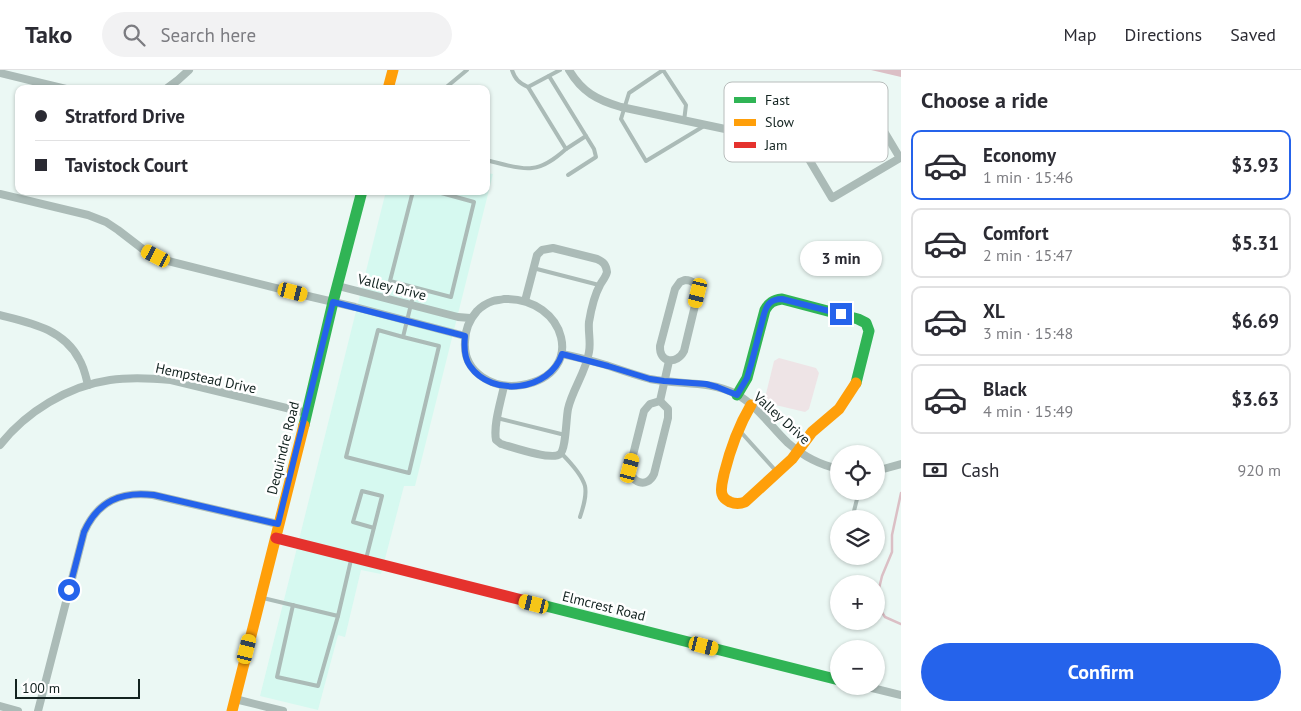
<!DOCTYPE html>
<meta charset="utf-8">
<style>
body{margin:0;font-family:"PT Sans",sans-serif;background:#f2f2f3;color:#2b2b33;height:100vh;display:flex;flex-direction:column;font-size:19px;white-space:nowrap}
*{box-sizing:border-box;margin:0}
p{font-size:16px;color:#7c7c81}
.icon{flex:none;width:28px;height:28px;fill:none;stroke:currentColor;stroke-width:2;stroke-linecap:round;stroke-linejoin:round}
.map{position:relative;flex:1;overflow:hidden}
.side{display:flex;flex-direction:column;background:#fff;width:400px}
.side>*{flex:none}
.banner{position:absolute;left:15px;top:15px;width:475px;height:110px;border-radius:10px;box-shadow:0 1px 4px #0004;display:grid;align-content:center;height:110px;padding:0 20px;background:#fff}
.fabs{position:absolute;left:830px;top:375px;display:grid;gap:10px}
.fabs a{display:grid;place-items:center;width:55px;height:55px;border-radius:50%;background:#fff;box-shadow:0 1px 4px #0004;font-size:25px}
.scale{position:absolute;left:15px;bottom:12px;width:125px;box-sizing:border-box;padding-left:5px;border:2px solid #132320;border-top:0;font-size:14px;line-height:18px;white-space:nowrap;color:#132320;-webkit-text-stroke:4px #fff;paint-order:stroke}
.end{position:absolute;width:22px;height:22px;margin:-11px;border:6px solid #2563eb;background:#fff;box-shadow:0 0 0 2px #fff}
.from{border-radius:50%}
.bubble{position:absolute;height:35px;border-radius:18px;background:#fff;box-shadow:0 1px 4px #0004;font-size:16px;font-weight:600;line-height:35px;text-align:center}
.car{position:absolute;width:15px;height:30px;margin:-15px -8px;border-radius:6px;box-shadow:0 0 4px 1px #0007;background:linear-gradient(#f5c518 24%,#345 0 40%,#f5c518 0 76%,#345 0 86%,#f5c518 0)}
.banner b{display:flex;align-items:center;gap:18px;height:48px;font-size:19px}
.banner b+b{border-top:1px solid #e1e1e2}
.banner i{width:12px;height:12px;background:#2b2b33}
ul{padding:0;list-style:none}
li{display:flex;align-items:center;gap:15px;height:70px;margin:0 10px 8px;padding:0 10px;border:2px solid #e1e1e2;border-radius:10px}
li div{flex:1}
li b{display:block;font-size:19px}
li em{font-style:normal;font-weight:600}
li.on{border-color:#2563eb}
li>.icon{width:45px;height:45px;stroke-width:1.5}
h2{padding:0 20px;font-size:22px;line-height:60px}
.pay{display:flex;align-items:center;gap:12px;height:55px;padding:0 20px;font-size:19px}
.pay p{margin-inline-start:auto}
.button{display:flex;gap:10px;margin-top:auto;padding:10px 20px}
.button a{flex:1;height:58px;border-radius:30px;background:#2563eb;color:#fff;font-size:20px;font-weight:600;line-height:58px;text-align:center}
header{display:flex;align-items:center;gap:30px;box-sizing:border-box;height:70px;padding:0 25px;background:#fff;border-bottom:1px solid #e1e1e2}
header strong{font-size:24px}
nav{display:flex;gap:28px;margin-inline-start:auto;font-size:18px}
.search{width:350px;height:45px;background:#f2f2f3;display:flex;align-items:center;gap:12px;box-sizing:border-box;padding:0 18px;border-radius:28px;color:#7c7c81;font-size:19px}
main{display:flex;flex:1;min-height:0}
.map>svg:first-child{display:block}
</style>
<header>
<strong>Tako</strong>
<div class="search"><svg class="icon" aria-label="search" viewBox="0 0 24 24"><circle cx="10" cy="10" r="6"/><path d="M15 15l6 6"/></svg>Search here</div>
<nav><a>Map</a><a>Directions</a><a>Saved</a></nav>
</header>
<main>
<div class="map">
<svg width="901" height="641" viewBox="0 0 901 641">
<rect width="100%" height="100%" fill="#ebf8f4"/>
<polygon fill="#d6f9f0" points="486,103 493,104 415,416 404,416 381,504 361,500 345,567 338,565 318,640 260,626 386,121 486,121"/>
<polygon fill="#eee4e6" points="779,288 816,298 819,303 809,339 805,342 767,333 765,328 774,291"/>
<polygon fill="#dbbfc5" points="871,0 901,0 901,7"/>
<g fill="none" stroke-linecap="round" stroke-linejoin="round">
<polyline stroke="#dbbfc5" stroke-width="2.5" points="901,423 892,465 892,482 882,506 877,527 879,538 885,547 901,554"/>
<g stroke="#abbbb7" stroke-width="4">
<path d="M512,0C515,9 519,13 528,17L560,0"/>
<polyline points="528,17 566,79 586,66 549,6"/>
<polyline points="444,19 467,0"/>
<polyline points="684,51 686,35 663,0 629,23 621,49 646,91 704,56"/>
<path d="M749,65C756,55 778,34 791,36L809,62L815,84"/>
<path d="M486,90C499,93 519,100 532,98C545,97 557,87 566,79"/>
<polyline points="568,105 596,87 594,79 586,66"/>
<polyline points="413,121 390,211 451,227 474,132 434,121"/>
<polyline points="533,198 599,215"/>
<polyline points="403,267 439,276 409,403 346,387 378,260 403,267 415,218"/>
<polyline points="497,348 565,365"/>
<polyline points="739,360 776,401"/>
<path d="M561,383C568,390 582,405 585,416C587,426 583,438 580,447"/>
<polyline points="852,449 859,421"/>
<polyline points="366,489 382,426 362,421 353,452 374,458"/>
<polyline points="263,528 338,546 351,490"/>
<polyline points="293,535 277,607 318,616 338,546"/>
</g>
<g stroke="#abbbb7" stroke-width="8">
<path d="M569,0C582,22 597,30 621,37L744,63L756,68L774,80L780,83L807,86L820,82L876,48L900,88L832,128L807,86"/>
<polyline points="0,3 66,19"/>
<polyline points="166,19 178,10 189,0"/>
<polyline points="0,124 88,145 106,152 118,160 144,180 168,191 312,227 355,237 465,266"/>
<path d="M685,210C693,210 698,215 698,223L684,281C677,295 659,293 660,276L675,219L680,212Z"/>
<polyline points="338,216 458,247 470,248"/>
<path d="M504,229C566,227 588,304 522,315C494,320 463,303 465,272C465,259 469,250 477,241C481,237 487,233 493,231C496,230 501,230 504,229Z"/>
<path d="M0,245C31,253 63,259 79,289C84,297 86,307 88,315"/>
<path d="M562,284C577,287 592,291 606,295C621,300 635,305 650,309C679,315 709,310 736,324C758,336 771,357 788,373C803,386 820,395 839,399"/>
<path d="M504,316C501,331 493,355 496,370L501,374C512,377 552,391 560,384C566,379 566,349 568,339C572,320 586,302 589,282C591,272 588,262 589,252C591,240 594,226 600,215C602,211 606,207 607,202C606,195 604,192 597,189L553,178L542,180L537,185L525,231"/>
<path d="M660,331L668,339V348L654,404C647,419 630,413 630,397L644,341L650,334Z"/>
<polyline points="660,331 669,291"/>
<path d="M0,375C26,342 68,316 110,310C130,307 150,308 171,310L307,343"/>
<polyline points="876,401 901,394"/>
<polyline points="864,616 901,625"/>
<polyline points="235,629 283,641"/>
<polyline points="0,636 18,641"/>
<path d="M38,641L84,462C98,431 121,421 153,425L278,454"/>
</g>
<g stroke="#30b455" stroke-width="11">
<path d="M737,325L747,308L765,240C769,233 773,230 782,229L858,249L866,253L869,261L856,313"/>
<polyline points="304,355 333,232 362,121"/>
<polyline points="526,531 839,610"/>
</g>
<g stroke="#ff9f0a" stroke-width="11">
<polyline points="388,19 393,0"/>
<path d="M751,335C738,357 730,380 724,404C723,410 720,418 722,424C723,428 726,430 730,432C735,434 740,434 745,432L792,389L812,362L839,339L856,313"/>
<polyline points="232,641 304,355"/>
</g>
<polyline stroke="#e5322d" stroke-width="11" points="276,468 526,531"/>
</g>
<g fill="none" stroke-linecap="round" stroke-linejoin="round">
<path stroke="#2563eb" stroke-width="6" d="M69,520L84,462C98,431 121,421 154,425L278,454L333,232L465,266C464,276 464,288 470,296C492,328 550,321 562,284L608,296L650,309L664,311L706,314L717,317L737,325L747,308L751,295L764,244C767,234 771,229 782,229L841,244"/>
</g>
<g text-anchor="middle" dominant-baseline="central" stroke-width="5" stroke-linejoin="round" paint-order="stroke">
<g font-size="14" fill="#132320" stroke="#fff">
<text transform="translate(392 217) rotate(14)">Valley Drive</text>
<text transform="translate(206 308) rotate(12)">Hempstead Drive</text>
<text transform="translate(782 348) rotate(42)">Valley Drive</text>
<text transform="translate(283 378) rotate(-76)">Dequindre Road</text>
<text transform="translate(604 536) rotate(14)">Elmcrest Road</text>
</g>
</g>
<rect x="724" y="12" width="164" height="80" rx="8" fill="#fff" stroke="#b8bdbc" stroke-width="1"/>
<rect x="734" y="27" width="22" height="6" fill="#30b455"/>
<rect x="734" y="49" width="22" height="7" fill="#ff9f0a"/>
<rect x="734" y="72" width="22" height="6" fill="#e5322d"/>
<g font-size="14" fill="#132320">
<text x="765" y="35">Fast</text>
<text x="765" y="57">Slow</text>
<text x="765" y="80">Jam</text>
</g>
</svg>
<div class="fabs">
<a><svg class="icon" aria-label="locate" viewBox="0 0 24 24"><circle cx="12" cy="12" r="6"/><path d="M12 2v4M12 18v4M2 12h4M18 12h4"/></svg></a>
<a><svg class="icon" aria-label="layers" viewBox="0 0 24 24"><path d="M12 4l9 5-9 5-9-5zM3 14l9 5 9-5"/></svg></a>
<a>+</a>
<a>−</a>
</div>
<div class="scale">100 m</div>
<i class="end from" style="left:69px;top:520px"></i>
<i class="end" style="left:841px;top:244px"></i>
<div class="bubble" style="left:800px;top:171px;width:82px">3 min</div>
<i class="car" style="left:156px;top:186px;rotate:297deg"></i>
<i class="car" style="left:293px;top:222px;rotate:104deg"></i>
<i class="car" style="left:698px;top:223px;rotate:194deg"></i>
<i class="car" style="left:630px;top:398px;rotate:15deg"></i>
<i class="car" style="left:534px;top:534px;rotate:284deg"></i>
<i class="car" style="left:704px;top:576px;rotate:104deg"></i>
<i class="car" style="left:247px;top:579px;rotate:14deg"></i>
<div class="banner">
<b><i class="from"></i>Stratford Drive</b>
<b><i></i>Tavistock Court</b>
</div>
</div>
<section class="side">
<h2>Choose a ride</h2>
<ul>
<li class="on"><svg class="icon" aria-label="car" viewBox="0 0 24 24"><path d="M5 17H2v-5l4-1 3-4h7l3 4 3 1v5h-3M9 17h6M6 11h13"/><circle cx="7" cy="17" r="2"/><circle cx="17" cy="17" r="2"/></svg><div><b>Economy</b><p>1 min · 15:46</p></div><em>$3.93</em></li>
<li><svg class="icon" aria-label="car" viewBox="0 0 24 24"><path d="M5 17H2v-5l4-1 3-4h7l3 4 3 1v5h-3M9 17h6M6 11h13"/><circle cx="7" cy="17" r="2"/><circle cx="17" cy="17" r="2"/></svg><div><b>Comfort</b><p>2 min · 15:47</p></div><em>$5.31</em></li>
<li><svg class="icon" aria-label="car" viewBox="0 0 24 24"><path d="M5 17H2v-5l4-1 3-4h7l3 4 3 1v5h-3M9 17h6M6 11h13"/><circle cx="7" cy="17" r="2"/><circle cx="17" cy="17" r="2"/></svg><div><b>XL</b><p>3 min · 15:48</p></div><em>$6.69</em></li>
<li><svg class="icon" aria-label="car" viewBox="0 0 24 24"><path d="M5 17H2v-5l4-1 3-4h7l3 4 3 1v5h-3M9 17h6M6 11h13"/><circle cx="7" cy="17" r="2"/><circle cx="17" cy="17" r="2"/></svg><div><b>Black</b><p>4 min · 15:49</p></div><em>$3.63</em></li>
</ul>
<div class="pay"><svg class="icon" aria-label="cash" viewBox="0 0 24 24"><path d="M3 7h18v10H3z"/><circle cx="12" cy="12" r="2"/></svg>Cash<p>920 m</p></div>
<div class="button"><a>Confirm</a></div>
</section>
</main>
